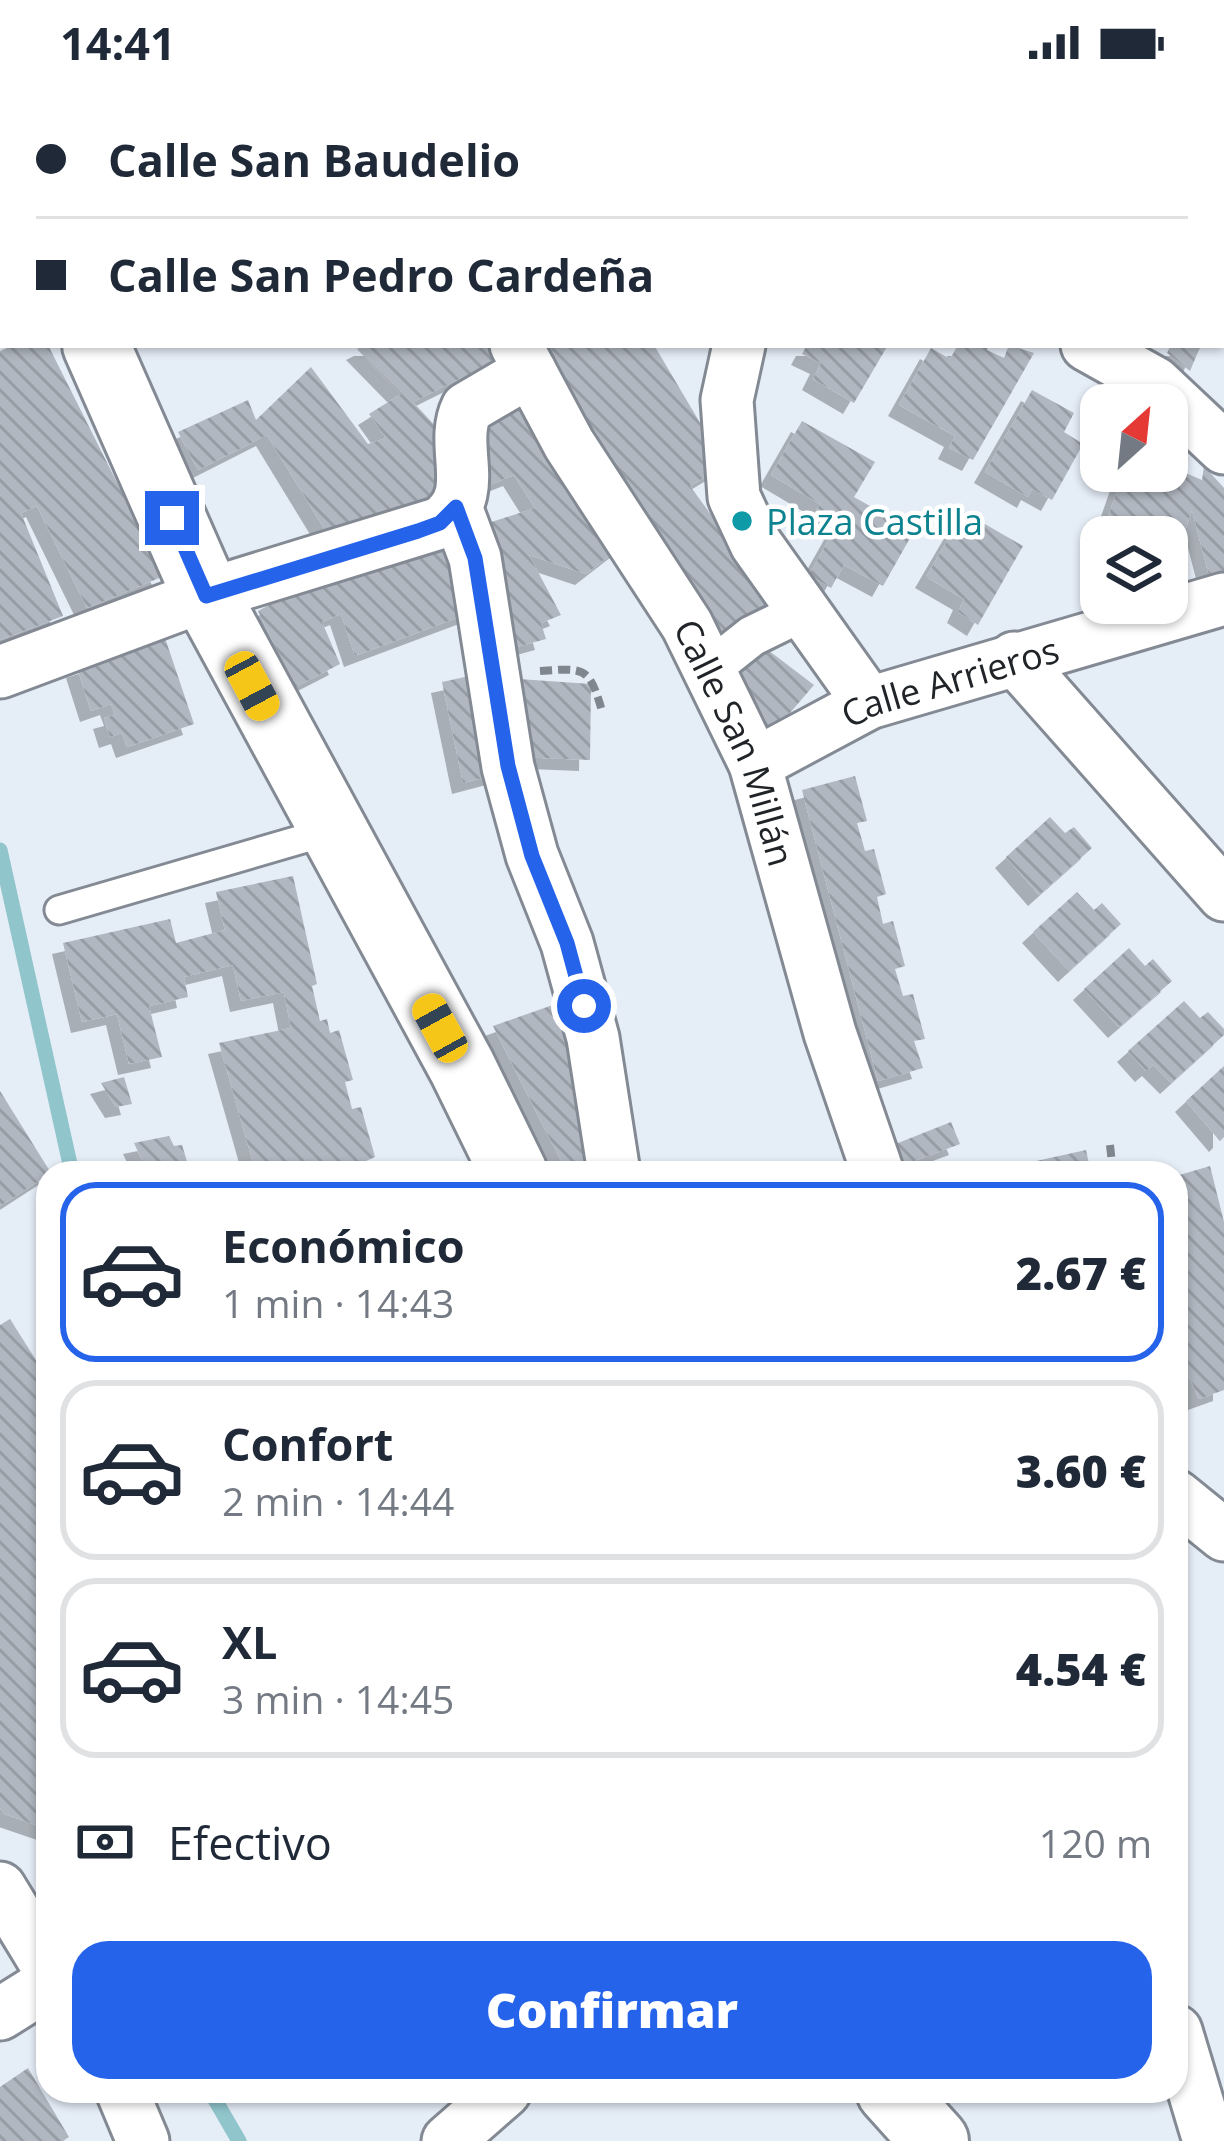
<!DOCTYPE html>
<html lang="es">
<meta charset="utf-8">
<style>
body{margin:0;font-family:"Open Sans",sans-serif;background:#f2f2f3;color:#1f2937;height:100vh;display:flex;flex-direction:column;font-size:45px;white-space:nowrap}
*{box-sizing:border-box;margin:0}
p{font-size:39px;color:#747a83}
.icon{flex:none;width:66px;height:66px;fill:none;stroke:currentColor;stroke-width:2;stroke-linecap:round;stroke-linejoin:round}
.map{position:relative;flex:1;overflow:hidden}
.panel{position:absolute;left:36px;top:1077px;width:1152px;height:942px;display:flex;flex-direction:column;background:#fff;border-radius:36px;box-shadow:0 3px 9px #0004}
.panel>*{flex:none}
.hud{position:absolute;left:0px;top:0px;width:1224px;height:264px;box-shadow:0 3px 9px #0004;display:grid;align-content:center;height:264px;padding:0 36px;background:#fff}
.needle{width:78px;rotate:27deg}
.fabs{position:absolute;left:1080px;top:300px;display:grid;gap:24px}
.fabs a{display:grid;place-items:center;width:108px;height:108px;border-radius:24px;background:#fff;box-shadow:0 3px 9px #0004;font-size:60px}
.end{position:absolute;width:54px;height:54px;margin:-27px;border:15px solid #2563eb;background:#fff;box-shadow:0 0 0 6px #fff}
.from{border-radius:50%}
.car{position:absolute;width:36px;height:72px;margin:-36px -18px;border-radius:15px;box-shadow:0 0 9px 3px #0007;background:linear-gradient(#f5c518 24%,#345 0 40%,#f5c518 0 76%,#345 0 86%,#f5c518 0)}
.hud b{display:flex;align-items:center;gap:42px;height:114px;font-size:45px}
.hud b+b{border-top:3px solid #e0e1e3}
.hud i{width:30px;height:30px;background:#1f2937}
ul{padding:21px 0 0;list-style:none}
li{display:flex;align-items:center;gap:36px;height:180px;margin:0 24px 18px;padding:0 12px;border:6px solid #e0e1e3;border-radius:36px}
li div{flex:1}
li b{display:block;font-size:45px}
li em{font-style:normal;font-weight:800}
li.current{border-color:#2563eb}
li>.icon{width:108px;height:108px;stroke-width:1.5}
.pay{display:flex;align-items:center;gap:30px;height:132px;padding:0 36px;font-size:45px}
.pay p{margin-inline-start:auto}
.button{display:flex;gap:24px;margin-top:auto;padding:24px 36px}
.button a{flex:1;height:138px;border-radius:36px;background:#2563eb;color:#fff;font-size:48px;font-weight:800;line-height:138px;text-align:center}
.status{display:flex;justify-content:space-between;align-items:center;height:84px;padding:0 60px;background:#fff;direction:ltr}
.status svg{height:33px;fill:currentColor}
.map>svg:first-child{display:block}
</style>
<div class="status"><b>14:41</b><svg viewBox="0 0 49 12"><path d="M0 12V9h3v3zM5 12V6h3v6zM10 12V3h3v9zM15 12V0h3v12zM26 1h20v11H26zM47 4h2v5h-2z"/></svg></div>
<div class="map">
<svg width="1224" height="2057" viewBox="0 0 1224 2057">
<defs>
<pattern id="building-back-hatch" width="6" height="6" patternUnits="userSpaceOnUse" patternTransform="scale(3)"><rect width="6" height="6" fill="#b0b7c0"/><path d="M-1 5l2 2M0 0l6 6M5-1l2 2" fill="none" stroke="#979da5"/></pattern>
<filter id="shadow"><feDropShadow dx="-11" dy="11" stdDeviation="0" flood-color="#0004"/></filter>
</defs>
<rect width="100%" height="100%" fill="#e5edf7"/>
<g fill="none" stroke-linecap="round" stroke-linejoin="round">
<g stroke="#90c5cc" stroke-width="15">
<polyline points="0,766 72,1089"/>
<polyline points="210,2007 239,2057"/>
</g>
</g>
<g fill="url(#building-back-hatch)" filter="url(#shadow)">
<polygon points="14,261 48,261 164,492 87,524 37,422 21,429 63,532 0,556 0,267"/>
<polygon points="365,261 489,261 495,277 413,318 439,346 449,418 333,459 267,351 198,386 178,348 248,316 256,336 311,283 368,360 386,354 369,330 401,310 357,265"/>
<polygon points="538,261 654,261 725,381 690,402 778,522 718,557"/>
<polygon points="807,261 888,261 854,319 813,295 821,279 802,270"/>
<polygon points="958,261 989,261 987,266 1004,274 1009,261 1034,269 973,376 949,364 955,352 899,321 931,264 950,275"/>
<polygon points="1171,261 1201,261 1190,287 1167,269"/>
<polygon points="1032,306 1074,329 1064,348 1083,360 1052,416 1032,405 1028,413 985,388"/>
<polygon points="519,321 622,462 586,490 529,471 561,531 541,539 546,555 513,564 485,440 535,424 514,391 479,405 471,351"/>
<polygon points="802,337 875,378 854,413 914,447 883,502 844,481 831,504 809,491 835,445 813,433 820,420 771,391"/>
<polygon points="1167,381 1202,396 1204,382 1224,404 1224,503 1213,507 1192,426 1168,496 1167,453 1101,453 1124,387 1167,387"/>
<polygon points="964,428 1023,462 978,541 958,528 964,515 926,493"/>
<polygon points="444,455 470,529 355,572 341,530 322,538 340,580 295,603 258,527 334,486"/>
<polygon points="165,554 194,640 127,663 122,649 110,653 104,634 115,631 111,620 91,627 77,583"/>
<polygon points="764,563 814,601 771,651 729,595"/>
<polygon points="474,591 497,690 463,699 442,598"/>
<polygon points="506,594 591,600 590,676 516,673"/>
<polygon points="855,692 867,737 857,739 865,767 874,765 886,810 877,813 883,840 893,837 905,882 895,885 903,912 913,910 925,955 914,957 923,984 878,997 802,706"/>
<polygon points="1050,733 1065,749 1074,743 1092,764 1039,811 1006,773"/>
<polygon points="293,792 317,900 312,902 320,937 327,935 330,949 339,946 353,996 345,998 352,1025 361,1023 375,1073 366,1077 369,1086 256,1089 219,959 291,944 284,908 241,917 233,881 184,893 188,913 149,922 162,973 129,980 117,930 82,938 63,859 170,835 176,859 225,846 216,808"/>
<polygon points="1077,808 1094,826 1102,819 1121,840 1069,887 1033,848"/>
<polygon points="1129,864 1145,882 1153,875 1172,897 1119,943 1084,905"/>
<polygon points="567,916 597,1089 567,1089 493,942"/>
<polygon points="1184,917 1200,934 1208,928 1224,945 1224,951 1171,999 1153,981 1146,987 1128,967"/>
<polygon points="1224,982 1224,1053 1220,1057 1186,1017"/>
<polygon points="124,993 132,1020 116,1023 101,999"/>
<polygon points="0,1007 51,1089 0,1122"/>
<polygon points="951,1038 960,1060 901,1082 893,1061"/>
<polygon points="169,1052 174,1062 182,1061 190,1087 148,1089 134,1059"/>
<polygon points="1086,1066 1091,1089 1006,1089 1005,1084"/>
<polygon points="1210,1082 1224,1138 1224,1306 1199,1315 1176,1263 1176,1092"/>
<polygon points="10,1235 48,1295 48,1745 4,1730 0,1724 0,1241"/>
<polygon points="28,1984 69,2053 63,2057 0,2057 0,2003"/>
</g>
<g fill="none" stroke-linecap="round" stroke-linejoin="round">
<defs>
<polyline id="service" points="59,826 330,747"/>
<g id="pedestrian">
<polyline points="502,3 523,3"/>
<polyline points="709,586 752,552 803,527"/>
</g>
<g id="minor">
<polyline points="417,0 417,3"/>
<path id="s1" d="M516,261L569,360L687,541L755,680L830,949L878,1089"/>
<polyline points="739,261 727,316 734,413 756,460 869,619"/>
<polyline points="1087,261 1155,299 1224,364"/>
<polyline points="456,423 475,474 508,683 532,771 567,859 593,954 614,1089"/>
<polyline points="1014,574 1224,811"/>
<path d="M0,588L206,511L440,439C483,410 448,363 467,324L530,287"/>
<path id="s2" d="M755,680L869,619L1224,515"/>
<polyline points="1176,1412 1224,1451"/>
<polyline points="0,1804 48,1883"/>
<polyline points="0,1930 48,1900"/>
<polyline points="1176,1947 1209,2057"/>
<polyline points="122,2007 143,2057"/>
<polyline points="448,2057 505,2007"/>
</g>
<g id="secondary">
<polyline points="0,61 3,67"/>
<polyline points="96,261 206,511 462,983 514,1089"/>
<polyline points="890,2007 935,2057"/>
</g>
</defs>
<use href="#service" stroke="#838a93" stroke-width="33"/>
<use href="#pedestrian" stroke="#838a93" stroke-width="45"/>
<use href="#minor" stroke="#838a93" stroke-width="57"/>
<use href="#secondary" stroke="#838a93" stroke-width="72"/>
<g stroke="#80868d" stroke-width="8" stroke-dasharray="12 6" stroke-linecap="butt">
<polyline points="0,252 3,250"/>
<path d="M540,587C585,584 589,582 602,627"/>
<polyline points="1110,1061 1113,1089"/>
</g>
<use href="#service" stroke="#fff" stroke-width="27"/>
<use href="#pedestrian" stroke="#fff" stroke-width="39"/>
<use href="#minor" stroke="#fff" stroke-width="51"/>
<use href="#secondary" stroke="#fff" stroke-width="66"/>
</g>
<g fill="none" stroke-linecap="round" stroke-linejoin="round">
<polyline stroke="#2563eb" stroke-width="15" points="172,434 206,512 418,447 440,439 456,423 475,474 508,682 532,772 567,859 584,922"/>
</g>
<circle fill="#0f9aa8" stroke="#fff" stroke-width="4.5" cx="742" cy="437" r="12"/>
<g text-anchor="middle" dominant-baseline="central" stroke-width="9" stroke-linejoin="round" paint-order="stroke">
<g font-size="36" fill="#0d838f" stroke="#fff" text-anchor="start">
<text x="766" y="437">Plaza Castilla</text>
</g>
<g font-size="36" fill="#202327" stroke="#fff">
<text stroke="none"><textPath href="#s2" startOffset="213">Calle Arrieros</textPath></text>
<text stroke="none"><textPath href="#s1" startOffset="456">Calle San Millán</textPath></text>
</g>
</g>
</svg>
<div class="fabs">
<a><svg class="needle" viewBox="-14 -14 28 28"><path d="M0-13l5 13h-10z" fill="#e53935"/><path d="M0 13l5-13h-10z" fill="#747a83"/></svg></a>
<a><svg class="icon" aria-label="layers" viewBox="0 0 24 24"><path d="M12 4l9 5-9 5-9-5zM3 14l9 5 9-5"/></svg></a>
</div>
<i class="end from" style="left:584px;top:922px"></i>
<i class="end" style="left:172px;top:434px"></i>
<i class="car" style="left:252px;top:602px;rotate:152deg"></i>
<i class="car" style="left:440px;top:944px;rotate:331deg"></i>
<div class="hud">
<b><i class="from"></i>Calle San Baudelio</b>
<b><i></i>Calle San Pedro Cardeña</b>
</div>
<section class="panel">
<ul>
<li class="current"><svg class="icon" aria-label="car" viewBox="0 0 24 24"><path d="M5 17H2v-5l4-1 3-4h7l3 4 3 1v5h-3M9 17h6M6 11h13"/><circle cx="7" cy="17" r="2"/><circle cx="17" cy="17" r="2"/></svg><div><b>Económico</b><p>1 min · 14:43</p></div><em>2.67 €</em></li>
<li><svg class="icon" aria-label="car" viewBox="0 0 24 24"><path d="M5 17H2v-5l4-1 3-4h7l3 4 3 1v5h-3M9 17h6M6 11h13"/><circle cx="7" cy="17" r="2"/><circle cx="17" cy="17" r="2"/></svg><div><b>Confort</b><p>2 min · 14:44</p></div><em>3.60 €</em></li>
<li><svg class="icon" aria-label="car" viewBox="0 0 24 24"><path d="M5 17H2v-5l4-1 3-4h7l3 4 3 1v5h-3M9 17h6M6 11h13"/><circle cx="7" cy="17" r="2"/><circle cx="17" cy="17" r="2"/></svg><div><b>XL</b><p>3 min · 14:45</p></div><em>4.54 €</em></li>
</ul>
<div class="pay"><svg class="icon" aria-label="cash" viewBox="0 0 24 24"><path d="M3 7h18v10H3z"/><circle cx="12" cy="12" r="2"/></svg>Efectivo<p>120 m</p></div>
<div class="button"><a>Confirmar</a></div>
</section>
</div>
